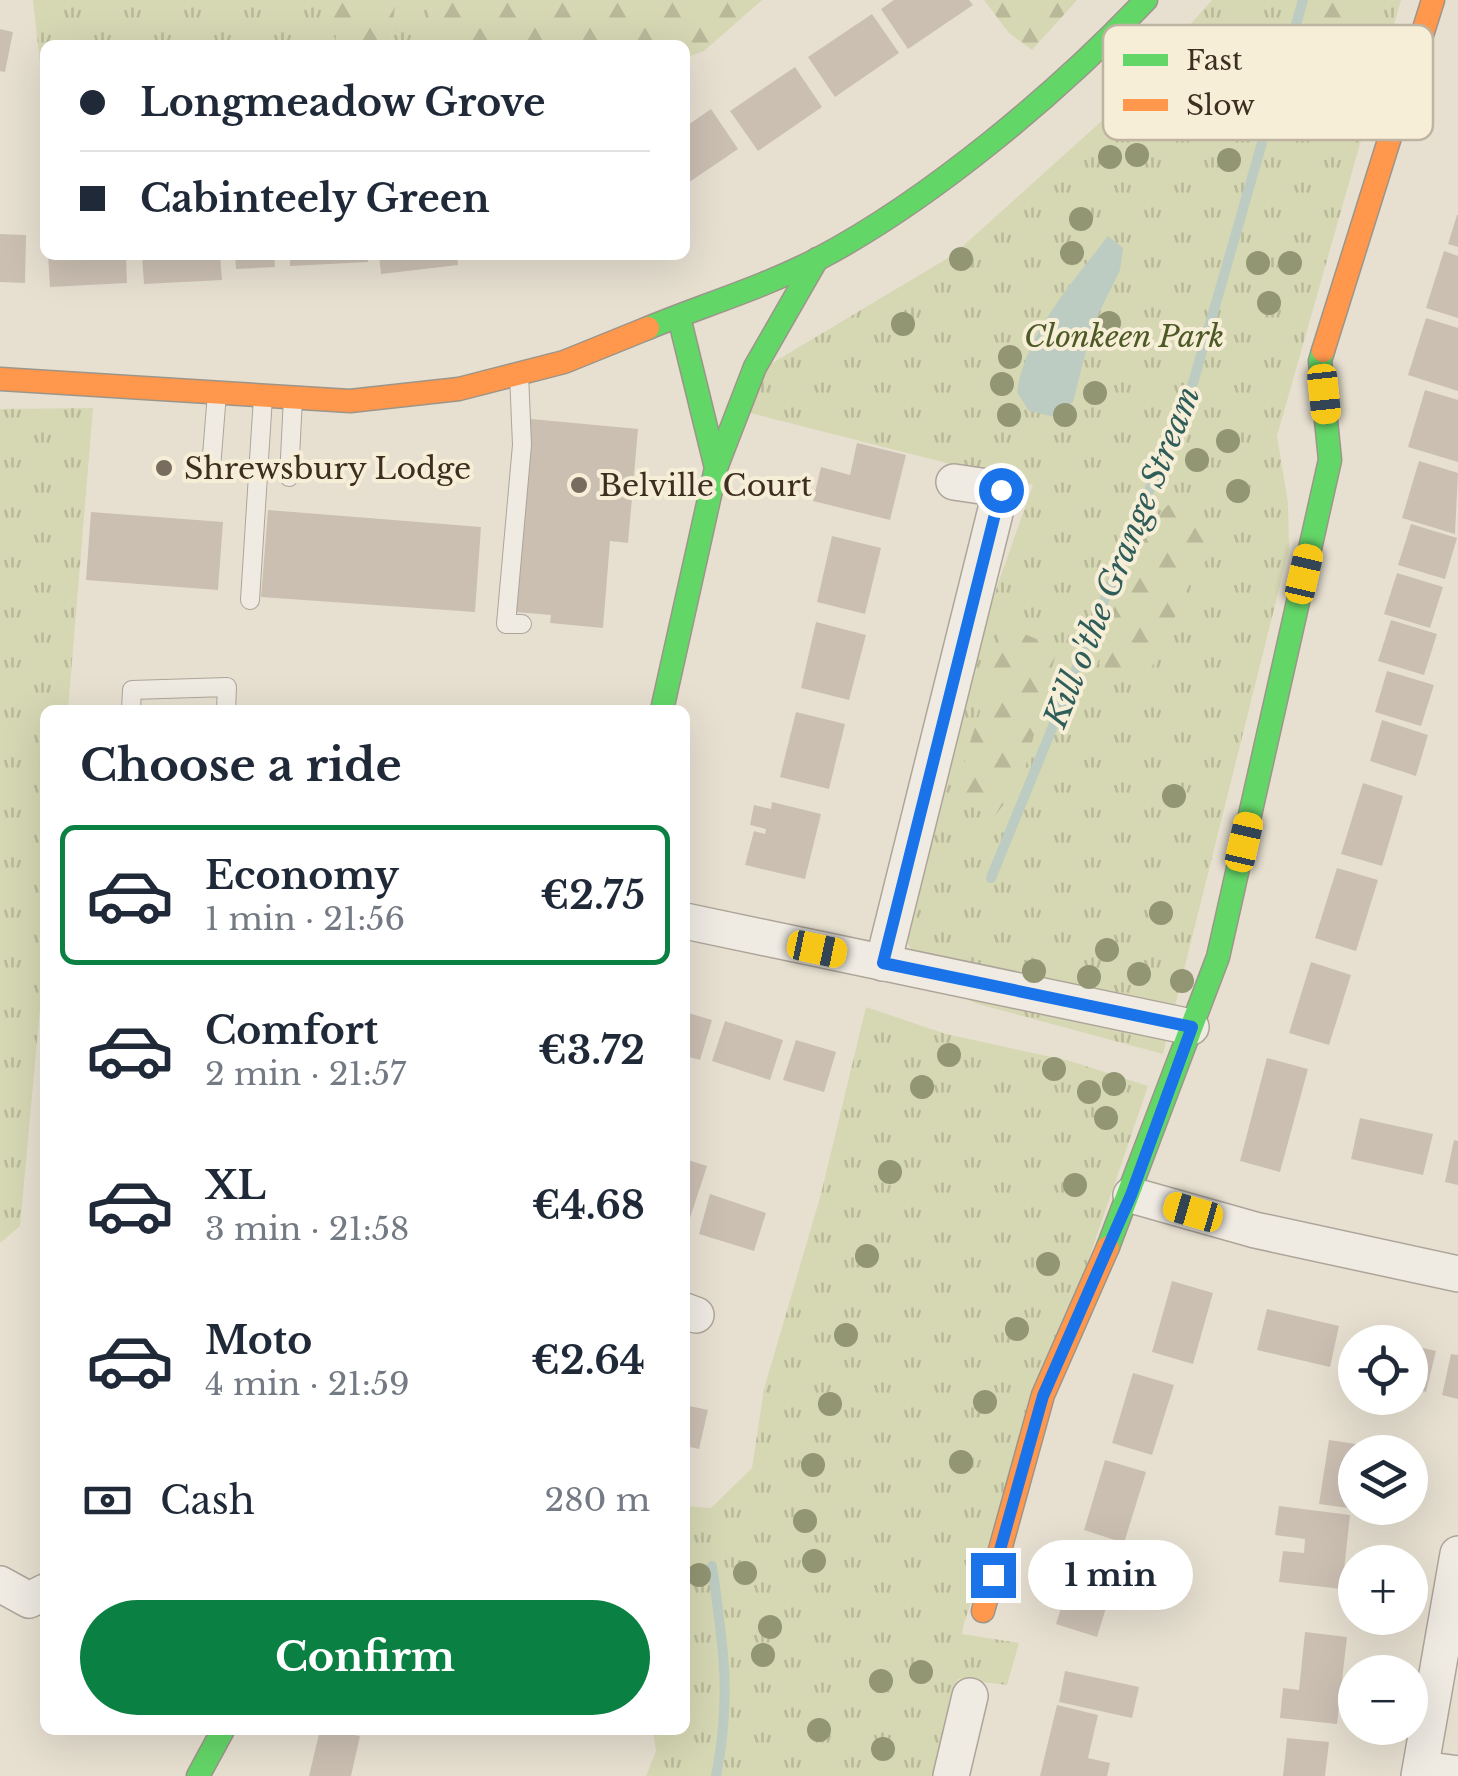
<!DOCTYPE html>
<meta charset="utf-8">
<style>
body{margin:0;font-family:"Libre Baskerville",serif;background:#f6f6f7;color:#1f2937;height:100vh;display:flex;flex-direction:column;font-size:38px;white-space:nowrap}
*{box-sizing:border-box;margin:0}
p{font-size:32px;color:#747a83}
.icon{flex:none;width:55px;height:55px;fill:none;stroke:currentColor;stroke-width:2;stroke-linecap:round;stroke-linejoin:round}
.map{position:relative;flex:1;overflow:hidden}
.panel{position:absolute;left:40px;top:705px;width:650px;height:1030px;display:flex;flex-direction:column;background:#fff;border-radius:15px;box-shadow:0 10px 40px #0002}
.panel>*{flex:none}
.top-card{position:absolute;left:40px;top:40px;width:650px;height:220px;border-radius:15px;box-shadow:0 10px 40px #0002;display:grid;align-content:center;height:220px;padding:0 40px;background:#fff}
.buttons{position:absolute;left:1338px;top:1325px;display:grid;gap:20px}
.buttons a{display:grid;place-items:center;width:90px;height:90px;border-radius:50%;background:#fff;box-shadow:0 10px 40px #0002;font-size:50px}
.end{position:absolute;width:45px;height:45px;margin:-22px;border:12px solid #1a73e8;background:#fff;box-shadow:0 0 0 5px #fff}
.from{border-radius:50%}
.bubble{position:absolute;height:70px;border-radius:35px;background:#fff;box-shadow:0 10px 40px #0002;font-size:32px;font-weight:800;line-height:70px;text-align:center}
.car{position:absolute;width:30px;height:60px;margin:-30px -15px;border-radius:12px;box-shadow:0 0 8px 2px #0007;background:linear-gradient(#f5c518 24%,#345 0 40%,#f5c518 0 76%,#345 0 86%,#f5c518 0)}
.top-card b{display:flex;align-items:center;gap:35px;height:95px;font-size:38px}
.top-card b+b{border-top:2px solid #e0e1e3}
.top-card i{width:25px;height:25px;background:#1f2937}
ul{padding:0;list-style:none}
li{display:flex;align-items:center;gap:30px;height:140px;margin:0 20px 15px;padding:0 20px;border:5px solid transparent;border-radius:15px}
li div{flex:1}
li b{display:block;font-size:38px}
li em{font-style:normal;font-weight:800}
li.current{border-color:#0b8043}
li>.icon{width:90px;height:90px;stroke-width:1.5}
h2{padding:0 40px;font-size:45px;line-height:120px}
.pay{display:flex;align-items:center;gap:25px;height:110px;padding:0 40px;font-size:38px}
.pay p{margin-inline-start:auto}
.action{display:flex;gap:20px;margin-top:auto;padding:20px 40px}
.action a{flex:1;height:115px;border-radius:60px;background:#0b8043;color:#fff;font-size:40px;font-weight:800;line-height:115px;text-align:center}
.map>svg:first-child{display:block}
</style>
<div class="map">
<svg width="1458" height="1776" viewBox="0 0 1458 1776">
<defs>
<pattern id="grass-tufts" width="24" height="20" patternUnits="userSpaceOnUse" patternTransform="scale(2.5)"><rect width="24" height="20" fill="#d6d7b3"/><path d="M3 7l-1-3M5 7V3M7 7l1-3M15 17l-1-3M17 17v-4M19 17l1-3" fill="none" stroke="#b9b99a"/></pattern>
<pattern id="forest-firs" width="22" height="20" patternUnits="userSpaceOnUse" patternTransform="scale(2.5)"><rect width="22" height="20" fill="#d6d7b3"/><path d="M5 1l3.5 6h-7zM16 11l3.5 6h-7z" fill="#b9b99a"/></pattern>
</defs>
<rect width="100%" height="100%" fill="#e7e0d1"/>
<g fill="url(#grass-tufts)">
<polygon points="33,0 346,0 336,20 336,45 45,45 45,110"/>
<polygon points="396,0 429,0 436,45 390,45"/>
<polygon points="1212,0 1401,0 1277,436 1288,503 1289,549 1163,1054 978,1004 934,986 906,940 982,629 1033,485 727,407 769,365 953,255 1114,110"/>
<polygon points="93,408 68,710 45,710 45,955 20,1226 0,1243 0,409"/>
<polygon points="866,1007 946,1034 1070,1061 1148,1086 964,1623 962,1634 1019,1643 1007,1685 958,1679 933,1776 646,1776 656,1751 653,1730 685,1730 685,1506 711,1508 752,1468 764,1389 821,1194"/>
</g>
<g fill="url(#forest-firs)">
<polygon points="311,0 396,0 390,45 336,45 335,20"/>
<polygon points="429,0 762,0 704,51 685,58 685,45 436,45"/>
<polygon points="984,0 1077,0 1032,50 1009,33"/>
<polygon points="1313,0 1383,0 1359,96 1344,125 1321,134 1299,122 1289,96"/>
<path d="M1168,505L1184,506L1209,530L1212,554C1181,584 1174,631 1151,668L1118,675L1099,664C1114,607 1126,549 1168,505Z"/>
<path d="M1017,631L1044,642L1056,653L1021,783L992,819L970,805L959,787C968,734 994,686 1001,632Z"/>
</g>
<path fill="#bcccc2" d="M1108,236L1123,248L1120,270L1092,327L1073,402L1055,417L1029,411L1017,392C1026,333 1073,282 1108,236Z"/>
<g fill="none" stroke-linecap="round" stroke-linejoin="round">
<g stroke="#bcccc2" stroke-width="10">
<polyline points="991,878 1193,383 1303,0"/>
<path d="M712,1566C723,1644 732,1697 716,1776"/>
</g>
</g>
<g fill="#cbbfb2">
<polygon points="894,0 969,0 973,5 908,49 881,9"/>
<polygon points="872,14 899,53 835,97 808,57"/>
<polygon points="0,29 13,32 5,72 0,71"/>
<polygon points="795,67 822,107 758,151 730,111"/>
<polygon points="711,109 738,149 685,185 685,127"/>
<polygon points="1457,215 1458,215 1458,247 1448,244"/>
<polygon points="0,234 26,235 25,283 0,282"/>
<polygon points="1444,251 1458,256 1458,318 1426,308"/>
<polygon points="48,255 126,255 127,283 50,287"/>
<polygon points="142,255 220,255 222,280 144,284"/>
<polygon points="235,255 274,255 275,267 236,269"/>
<polygon points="290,255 368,255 368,262 290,266"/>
<polygon points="379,255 457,255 458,265 381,274"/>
<polygon points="1426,318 1458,328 1458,391 1408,375"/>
<polygon points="1425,390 1458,400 1458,462 1408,447"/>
<polygon points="531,419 638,429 628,543 610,541 603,628 550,623 551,615 515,612"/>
<polygon points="857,443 906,455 890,520 813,501 821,467 850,475"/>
<polygon points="1419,461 1458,473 1455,534 1402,518"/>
<polygon points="268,510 481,527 475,612 261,597"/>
<polygon points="91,512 223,522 218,590 86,580"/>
<polygon points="1411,524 1457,538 1445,579 1398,565"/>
<polygon points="832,536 881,548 865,614 817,602"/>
<polygon points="1397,573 1443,587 1430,628 1384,614"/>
<polygon points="1391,620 1437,634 1424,675 1378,661"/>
<polygon points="816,622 866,635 849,700 801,688"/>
<polygon points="1387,671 1434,685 1421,726 1375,712"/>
<polygon points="796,712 845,724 829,789 780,777"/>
<polygon points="1382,720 1428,735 1416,776 1370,761"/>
<polygon points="1363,783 1403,796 1382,866 1341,854"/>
<polygon points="772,802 821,814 805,879 745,865 754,831 765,834 766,829 750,825 754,805 771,809"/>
<polygon points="1337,868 1378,880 1356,951 1315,938"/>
<polygon points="1311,962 1351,975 1329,1045 1289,1033"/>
<polygon points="685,1012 712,1020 700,1060 685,1056"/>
<polygon points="725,1021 783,1040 770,1080 712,1061"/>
<polygon points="796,1040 836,1052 824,1092 783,1080"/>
<polygon points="1267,1058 1308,1069 1280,1172 1240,1161"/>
<polygon points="1360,1118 1433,1134 1423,1175 1351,1159"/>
<polygon points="1454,1140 1458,1141 1458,1185 1445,1182"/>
<polygon points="685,1159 707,1166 688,1224 685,1222"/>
<polygon points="710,1194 766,1213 754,1251 699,1234"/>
<polygon points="1172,1281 1213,1293 1193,1364 1152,1352"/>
<polygon points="1267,1309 1339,1326 1330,1367 1257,1350"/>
<polygon points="1410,1345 1436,1351 1426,1392 1410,1388"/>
<polygon points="1451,1354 1458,1355 1458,1399 1442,1395"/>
<polygon points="1133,1373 1174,1385 1152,1455 1112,1443"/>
<polygon points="685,1405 708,1410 699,1449 685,1446"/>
<polygon points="1329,1440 1370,1446 1369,1452 1355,1452 1355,1509 1319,1504"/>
<polygon points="1105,1460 1146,1472 1124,1543 1084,1530"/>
<polygon points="1279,1506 1350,1515 1342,1589 1279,1582 1283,1551 1304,1553 1305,1539 1275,1535"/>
<polygon points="1078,1553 1119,1566 1097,1637 1056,1624"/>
<polygon points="1305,1632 1347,1637 1337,1724 1280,1718 1283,1688 1299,1690"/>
<polygon points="1065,1671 1139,1687 1132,1718 1059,1702"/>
<polygon points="1057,1705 1098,1715 1088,1758 1110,1763 1107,1776 1040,1776"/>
<polygon points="320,1730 360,1736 351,1776 309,1776"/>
<polygon points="1287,1738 1329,1742 1325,1776 1283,1776"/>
</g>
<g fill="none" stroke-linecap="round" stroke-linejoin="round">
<defs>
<g id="lane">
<polyline points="519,374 522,445 506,624 522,624"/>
<polyline points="211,468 217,393"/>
<polyline points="289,477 293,398"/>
<polyline points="250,600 263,397"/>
<polyline points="131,710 132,690 227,687 226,710"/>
</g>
<g id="street">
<polyline points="685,921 1191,1027"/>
<polyline points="883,963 1001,489 954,482"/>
<polyline points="1131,1195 1255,1230 1458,1274"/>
<polyline points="685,1311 696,1315"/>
<polyline points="0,1584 29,1600 45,1592"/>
<polyline points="1421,1769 1458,1774"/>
<polyline points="951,1776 970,1696"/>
<polyline points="1419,1776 1458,1554"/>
</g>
<g id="fast">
<path d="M648,328C704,305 764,287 818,259C930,200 1059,92 1146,0"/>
<polyline points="716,468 755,367 817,259"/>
<polyline points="662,710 716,468 679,317"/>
<polyline points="1108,1247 1218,957 1330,460 1320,361 1323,351"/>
<polyline points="198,1776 223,1730"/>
</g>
<g id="slow">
<polyline points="1323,351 1433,0"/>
<polyline points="0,379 350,401 459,389 564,362 648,328"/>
<polyline points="983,1611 1043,1395 1108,1247"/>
</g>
</defs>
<use href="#lane" stroke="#ada599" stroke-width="20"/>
<use href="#street" stroke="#ada599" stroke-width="38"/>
<use href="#fast" stroke="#9c958a" stroke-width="25"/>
<use href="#slow" stroke="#9c958a" stroke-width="25"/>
<use href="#lane" stroke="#efebe3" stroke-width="18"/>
<use href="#street" stroke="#efebe3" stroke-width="35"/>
<use href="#fast" stroke="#63d668" stroke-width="22"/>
<use href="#slow" stroke="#ff974d" stroke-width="22"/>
</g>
<g fill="#929673">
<circle cx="1137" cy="155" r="12"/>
<circle cx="1110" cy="157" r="12"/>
<circle cx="1229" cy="160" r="12"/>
<circle cx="1081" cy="219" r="12"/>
<circle cx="1072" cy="253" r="12"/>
<circle cx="961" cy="259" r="12"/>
<circle cx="1258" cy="263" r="12"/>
<circle cx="1290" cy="263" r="12"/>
<circle cx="1269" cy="303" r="12"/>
<circle cx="1109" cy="323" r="12"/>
<circle cx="903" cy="324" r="12"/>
<circle cx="1010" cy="357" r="12"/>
<circle cx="1002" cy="384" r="12"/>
<circle cx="1095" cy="393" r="12"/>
<circle cx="1009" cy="415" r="12"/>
<circle cx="1065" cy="415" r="12"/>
<circle cx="1228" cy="441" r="12"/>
<circle cx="1197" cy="460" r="12"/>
<circle cx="1238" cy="491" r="12"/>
<circle cx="1174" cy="796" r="12"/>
<circle cx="1161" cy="913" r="12"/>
<circle cx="1107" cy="950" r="12"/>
<circle cx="1034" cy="971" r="12"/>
<circle cx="1139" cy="974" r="12"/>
<circle cx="1089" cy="977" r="12"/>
<circle cx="1182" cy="981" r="12"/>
<circle cx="949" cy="1055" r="12"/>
<circle cx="1054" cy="1069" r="12"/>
<circle cx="1114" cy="1084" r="12"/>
<circle cx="922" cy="1087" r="12"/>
<circle cx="1089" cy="1092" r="12"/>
<circle cx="1106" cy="1118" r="12"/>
<circle cx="890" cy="1172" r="12"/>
<circle cx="1075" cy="1185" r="12"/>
<circle cx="867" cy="1256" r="12"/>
<circle cx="1048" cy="1264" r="12"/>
<circle cx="1017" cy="1329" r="12"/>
<circle cx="846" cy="1335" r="12"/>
<circle cx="985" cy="1402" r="12"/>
<circle cx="830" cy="1404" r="12"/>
<circle cx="961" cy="1462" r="12"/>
<circle cx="813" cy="1465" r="12"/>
<circle cx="805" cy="1521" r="12"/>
<circle cx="814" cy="1561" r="12"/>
<circle cx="745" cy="1573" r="12"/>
<circle cx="699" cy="1575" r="12"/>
<circle cx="770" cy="1627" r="12"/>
<circle cx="763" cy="1655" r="12"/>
<circle cx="921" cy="1672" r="12"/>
<circle cx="881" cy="1681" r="12"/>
<circle cx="819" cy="1730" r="12"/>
<circle cx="883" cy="1749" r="12"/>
</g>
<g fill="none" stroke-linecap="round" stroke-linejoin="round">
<polyline stroke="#1a73e8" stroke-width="12" points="993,1575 1043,1396 1131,1195 1192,1027 883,963 1001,490"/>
</g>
<g fill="#786c5e" stroke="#f7eed8" stroke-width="4">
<circle cx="164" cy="468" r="10"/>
<circle cx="579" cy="485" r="10"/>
</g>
<g text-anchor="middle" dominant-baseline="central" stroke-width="8" stroke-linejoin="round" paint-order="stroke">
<g font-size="30" font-style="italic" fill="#4d5a26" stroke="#f7eed8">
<text x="1124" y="336">Clonkeen Park</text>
</g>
<g font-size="30" fill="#3d2e20" stroke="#f7eed8" text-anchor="start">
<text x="184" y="468">Shrewsbury Lodge</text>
<text x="599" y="485">Belville Court</text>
</g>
<g font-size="32" font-style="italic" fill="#2f5d5a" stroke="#f7eed8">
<text transform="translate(1122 557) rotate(-68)">Kill o'the Grange Stream</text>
</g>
</g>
<rect x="1103" y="25" width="330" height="115" rx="15" fill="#f7eed8" stroke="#bfb4a1" stroke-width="2.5"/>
<rect x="1123" y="54" width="45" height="12" fill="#63d668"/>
<rect x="1123" y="99" width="45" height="12" fill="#ff974d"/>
<g font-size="28" fill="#3d2e20">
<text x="1186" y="70">Fast</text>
<text x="1186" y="115">Slow</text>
</g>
</svg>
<div class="buttons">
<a><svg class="icon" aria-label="locate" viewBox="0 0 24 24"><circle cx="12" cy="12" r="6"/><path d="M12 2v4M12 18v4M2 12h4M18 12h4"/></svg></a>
<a><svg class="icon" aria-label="layers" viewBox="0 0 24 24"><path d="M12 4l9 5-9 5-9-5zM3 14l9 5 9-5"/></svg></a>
<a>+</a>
<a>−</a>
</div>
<i class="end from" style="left:1001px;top:490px"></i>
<i class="end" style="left:993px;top:1575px"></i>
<div class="bubble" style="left:1028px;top:1540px;width:165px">1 min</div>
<i class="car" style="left:1324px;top:394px;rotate:174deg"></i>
<i class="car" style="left:1304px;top:574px;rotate:13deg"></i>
<i class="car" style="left:1244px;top:842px;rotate:13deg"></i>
<i class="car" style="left:817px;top:949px;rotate:102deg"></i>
<i class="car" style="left:1193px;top:1212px;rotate:286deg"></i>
<div class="top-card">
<b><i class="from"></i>Longmeadow Grove</b>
<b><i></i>Cabinteely Green</b>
</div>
<section class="panel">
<h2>Choose a ride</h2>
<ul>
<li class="current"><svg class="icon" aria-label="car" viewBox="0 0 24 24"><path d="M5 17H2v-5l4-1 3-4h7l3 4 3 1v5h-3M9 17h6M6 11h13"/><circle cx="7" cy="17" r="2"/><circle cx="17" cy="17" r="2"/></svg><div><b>Economy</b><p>1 min · 21:56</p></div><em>€2.75</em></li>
<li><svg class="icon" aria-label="car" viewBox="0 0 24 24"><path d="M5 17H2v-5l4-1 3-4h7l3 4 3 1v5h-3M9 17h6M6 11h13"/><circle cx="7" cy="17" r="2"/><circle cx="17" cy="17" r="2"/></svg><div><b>Comfort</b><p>2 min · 21:57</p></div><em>€3.72</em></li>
<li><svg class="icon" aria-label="car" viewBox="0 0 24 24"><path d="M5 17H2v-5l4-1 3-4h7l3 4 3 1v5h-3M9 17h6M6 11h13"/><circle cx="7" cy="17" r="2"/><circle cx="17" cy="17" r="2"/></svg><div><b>XL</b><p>3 min · 21:58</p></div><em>€4.68</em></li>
<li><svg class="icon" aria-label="car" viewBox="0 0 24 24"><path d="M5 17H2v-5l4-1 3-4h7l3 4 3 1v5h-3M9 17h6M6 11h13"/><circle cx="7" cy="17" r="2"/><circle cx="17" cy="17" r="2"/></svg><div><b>Moto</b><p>4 min · 21:59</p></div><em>€2.64</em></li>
</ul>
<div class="pay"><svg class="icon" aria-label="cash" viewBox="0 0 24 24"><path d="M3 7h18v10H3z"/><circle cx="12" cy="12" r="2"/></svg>Cash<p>280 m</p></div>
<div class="action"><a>Confirm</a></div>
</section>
</div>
